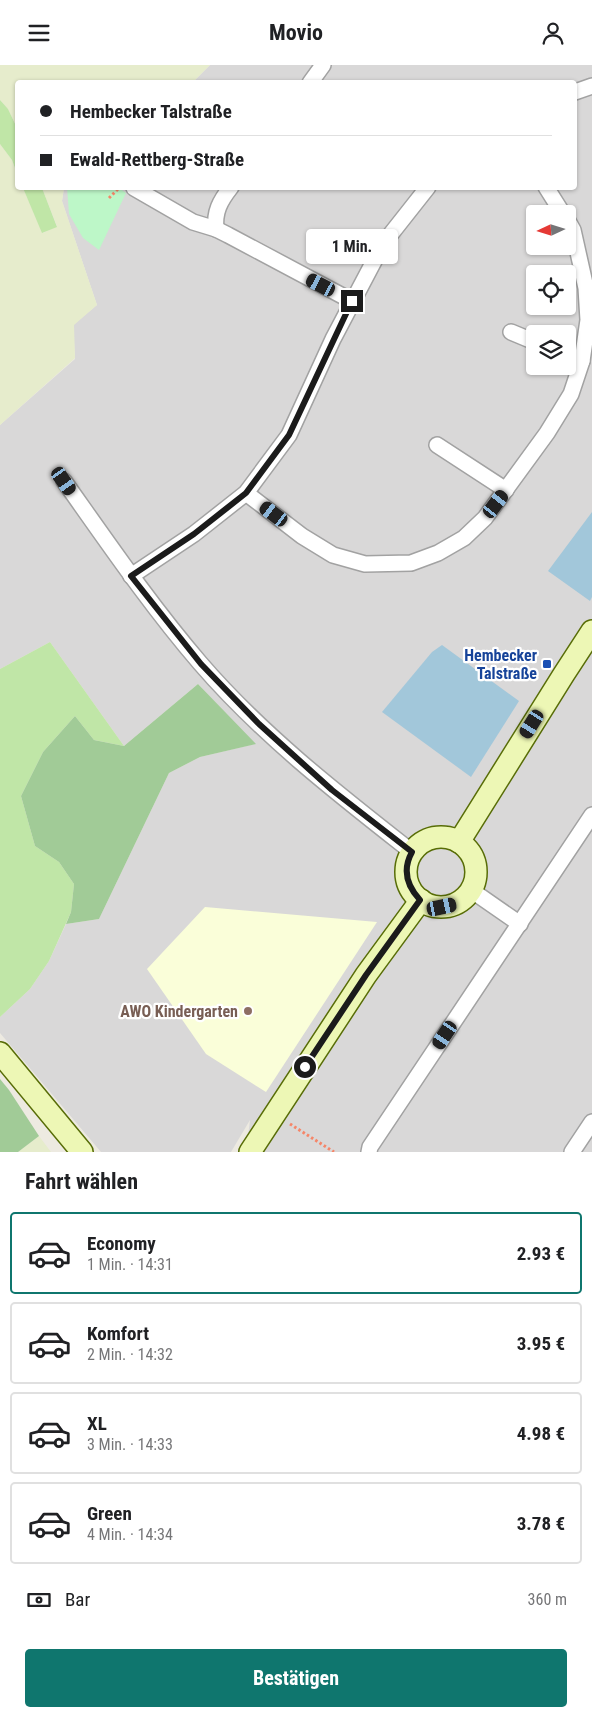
<!DOCTYPE html>
<html lang="de">
<meta charset="utf-8">
<style>
body{margin:0;font-family:"Roboto Condensed",sans-serif;background:#f6f6f6;color:#202124;height:100vh;display:flex;flex-direction:column;font-size:19px;white-space:nowrap}
*{box-sizing:border-box;margin:0}
p{font-size:16px;color:#757577}
.icon{flex:none;width:28px;height:28px;fill:none;stroke:currentColor;stroke-width:2;stroke-linecap:round;stroke-linejoin:round}
.map{position:relative;height:1087px;overflow:hidden}
.side{display:flex;flex-direction:column;background:#fff;flex:1}
.side>*{flex:none}
.banner{position:absolute;left:15px;top:15px;width:562px;height:110px;border-radius:5px;box-shadow:0 1px 4px #0004;display:grid;align-content:center;height:110px;padding:0 25px;background:#fff}
.needle{width:32px;rotate:266deg}
.tools{position:absolute;left:526px;top:140px;display:grid;gap:10px}
.tools a{display:grid;place-items:center;width:50px;height:50px;border-radius:5px;background:#fff;box-shadow:0 1px 4px #0004;font-size:25px}
.end{position:absolute;width:22px;height:22px;margin:-11px;border:6px solid #1b1b1b;background:#fff;box-shadow:0 0 0 2px #fff}
.from{border-radius:50%}
.bubble{position:absolute;height:35px;border-radius:5px;background:#fff;box-shadow:0 1px 4px #0004;font-size:16px;font-weight:700;line-height:35px;text-align:center}
.car{position:absolute;width:15px;height:30px;margin:-15px -8px;border-radius:6px;box-shadow:0 0 4px 1px #0007;background:linear-gradient(#222 24%,#8ab4d8 0 40%,#222 0 76%,#8ab4d8 0 86%,#222 0)}
.banner b{display:flex;align-items:center;gap:18px;height:48px;font-size:19px}
.banner b+b{border-top:1px solid #e0e0e0}
.banner i{width:12px;height:12px;background:#202124}
ul{padding:0;list-style:none}
li{display:flex;align-items:center;gap:15px;height:82px;margin:0 10px 8px;padding:0 15px;border:2px solid #e0e0e0;border-radius:5px}
li div{flex:1}
li b{display:block;font-size:19px}
li em{font-style:normal;font-weight:700}
li.current{border-color:#0f766e}
li>.icon{width:45px;height:45px;stroke-width:1.5}
h2{padding:0 25px;font-size:22px;line-height:60px}
.pay{display:flex;align-items:center;gap:12px;height:55px;padding:0 25px;font-size:19px}
.pay p{margin-inline-start:auto}
.cta{display:flex;gap:10px;margin-top:auto;padding:10px 25px}
.cta a{flex:1;height:58px;border-radius:5px;background:#0f766e;color:#fff;font-size:20px;font-weight:700;line-height:58px;text-align:center}
header{display:flex;justify-content:space-between;align-items:center;height:65px;padding:0 25px;background:#fff;font-size:22px;font-weight:700}
.map>svg:first-child{display:block}
</style>
<header><svg class="icon" aria-label="menu" viewBox="0 0 24 24"><path d="M4 6h16M4 12h16M4 18h16"/></svg>Movio<svg class="icon" aria-label="person" viewBox="0 0 24 24"><circle cx="12" cy="8" r="4"/><path d="M4 21q1-7 8-7t8 7"/></svg></header>
<div class="map">
<svg width="592" height="1087" viewBox="0 0 592 1087">
<rect width="100%" height="100%" fill="#edeae1"/>
<path fill="#d9d8d8" fill-rule="evenodd" d="M210,0H592V1087H246L250,1055L231,1087H101L0,968V952L30,924L49,896L66,859L99,854L169,708L200,692L255,679L198,619L124,681L50,577L0,604V360L75,294L73,260L97,240L62,136L64,123L575,122V18L193,17ZM535,149H568V181H535ZM535,209H568V241H535ZM535,269H568V301H535Z"/>
<polygon fill="#fafed9" points="205,842 377,857 266,1027 206,989 147,904"/>
<g fill="#e6eccc">
<polygon points="0,0 210,0 193,17 18,18 17,63 8,44 0,35"/>
<polygon points="0,79 12,95 17,108 18,122 23,123 43,168 57,161 42,123 64,123 62,136 97,240 74,260 75,293 0,360"/>
<polygon points="39,1071 51,1087 18,1087"/>
</g>
<g fill="#c0e6a7">
<polygon points="0,35 8,44 17,63 17,108 12,95 0,79"/>
<polygon points="23,123 42,123 57,162 42,168"/>
<polygon points="50,577 124,681 94,675 75,651 43,687 21,731 35,781 59,797 74,819 71,847 49,896 30,924 0,952 0,604"/>
</g>
<g fill="#a1cb97">
<polygon points="198,619 256,679 200,692 169,708 99,854 66,859 71,847 74,819 59,797 35,781 21,731 43,687 75,651 94,675 124,681"/>
<polygon points="0,1014 9,1025 39,1071 18,1087 0,1087"/>
</g>
<polygon fill="#bdf7c8" points="67,122 119,123 126,128 99,185 83,173 69,149"/>
<g fill="#a2c7da">
<polygon points="592,447 592,532 590,536 548,506"/>
<polygon points="442,580 519,636 471,712 382,647 432,587"/>
</g>
<g fill="none" stroke-linecap="round" stroke-linejoin="round">
<defs>
<g id="street">
<polyline points="310,18 323,0"/>
<polyline points="575,27 592,21"/>
<polyline points="546,122 563,149"/>
<polyline points="134,123 193,157 216,164 228,170 352,236"/>
<path d="M216,164C214,147 220,136 231,122"/>
<polyline points="511,267 535,277"/>
<polyline points="568,290 582,296"/>
<polyline points="437,380 506,425"/>
<path d="M64,416C108,478 151,541 200,598C262,670 338,729 412,787"/>
<polyline points="246,428 302,471 333,490 365,499 411,498 438,488 464,473 485,453 547,368 571,329 582,296 588,255 586,223 573,165 568,156"/>
<polyline points="131,511 194,469 246,428 289,370 333,274 383,179 428,122"/>
<polyline points="471,825 520,859"/>
<polyline points="369,1087 370,1082 592,750"/>
<polyline points="572,1087 592,1057"/>
</g>
<g id="secondary">
<circle cx="441" cy="807" r="35"/>
<polyline points="459,777 564,609 592,566"/>
<polyline points="0,988 82,1087"/>
<polyline points="250,1087 366,910 421,835"/>
</g>
</defs>
<use href="#street" stroke="#a2a2a2" stroke-width="18"/>
<use href="#secondary" stroke="#586d07" stroke-width="24"/>
<g stroke="#f58669" stroke-width="3" stroke-dasharray="2.5 2.5" stroke-linecap="butt">
<polyline points="109,133 118,124"/>
<polyline points="290,1059 334,1087"/>
</g>
<use href="#street" stroke="#fff" stroke-width="15"/>
<use href="#secondary" stroke="#edf7b5" stroke-width="21"/>
</g>
<g fill="none" stroke-linecap="round" stroke-linejoin="round">
<path stroke="#1b1b1b" stroke-width="6" d="M305,1002L366,910L420,835C407,821 402,805 412,787L332,725L259,659L201,599L131,511L194,469L246,428L289,370L352,236"/>
</g>
<rect fill="#1a4fb4" stroke="#fff" stroke-width="2" x="542" y="594" width="10" height="10" rx="2.5"/>
<circle fill="#8d6e63" stroke="#fff" stroke-width="2" cx="248" cy="946" r="5"/>
<g text-anchor="middle" dominant-baseline="central" stroke-width="4.5" stroke-linejoin="round" paint-order="stroke">
<g font-size="16" font-weight="bold" fill="#164399" stroke="#fff" text-anchor="end">
<text x="537" y="590">Hembecker<tspan x="537" dy="18">Talstraße</tspan></text>
</g>
<g font-size="16" font-weight="bold" fill="#785e54" stroke="#fff" text-anchor="end">
<text x="238" y="946">AWO Kindergarten</text>
</g>
</g>
</svg>
<div class="tools">
<a><svg class="needle" viewBox="-14 -14 28 28"><path d="M0-13l5 13h-10z" fill="#e53935"/><path d="M0 13l5-13h-10z" fill="#757577"/></svg></a>
<a><svg class="icon" aria-label="locate" viewBox="0 0 24 24"><circle cx="12" cy="12" r="6"/><path d="M12 2v4M12 18v4M2 12h4M18 12h4"/></svg></a>
<a><svg class="icon" aria-label="layers" viewBox="0 0 24 24"><path d="M12 4l9 5-9 5-9-5zM3 14l9 5 9-5"/></svg></a>
</div>
<i class="end from" style="left:305px;top:1002px"></i>
<i class="end" style="left:352px;top:236px"></i>
<div class="bubble" style="left:306px;top:164px;width:92px">1 Min.</div>
<i class="car" style="left:321px;top:220px;rotate:297deg"></i>
<i class="car" style="left:64px;top:416px;rotate:145deg"></i>
<i class="car" style="left:496px;top:439px;rotate:37deg"></i>
<i class="car" style="left:274px;top:449px;rotate:307deg"></i>
<i class="car" style="left:532px;top:659px;rotate:212deg"></i>
<i class="car" style="left:442px;top:842px;rotate:78deg"></i>
<i class="car" style="left:445px;top:970px;rotate:214deg"></i>
<div class="banner">
<b><i class="from"></i>Hembecker Talstraße</b>
<b><i></i>Ewald-Rettberg-Straße</b>
</div>
</div>
<section class="side">
<h2>Fahrt wählen</h2>
<ul>
<li class="current"><svg class="icon" aria-label="car" viewBox="0 0 24 24"><path d="M5 17H2v-5l4-1 3-4h7l3 4 3 1v5h-3M9 17h6M6 11h13"/><circle cx="7" cy="17" r="2"/><circle cx="17" cy="17" r="2"/></svg><div><b>Economy</b><p>1 Min. · 14:31</p></div><em>2.93 €</em></li>
<li><svg class="icon" aria-label="car" viewBox="0 0 24 24"><path d="M5 17H2v-5l4-1 3-4h7l3 4 3 1v5h-3M9 17h6M6 11h13"/><circle cx="7" cy="17" r="2"/><circle cx="17" cy="17" r="2"/></svg><div><b>Komfort</b><p>2 Min. · 14:32</p></div><em>3.95 €</em></li>
<li><svg class="icon" aria-label="car" viewBox="0 0 24 24"><path d="M5 17H2v-5l4-1 3-4h7l3 4 3 1v5h-3M9 17h6M6 11h13"/><circle cx="7" cy="17" r="2"/><circle cx="17" cy="17" r="2"/></svg><div><b>XL</b><p>3 Min. · 14:33</p></div><em>4.98 €</em></li>
<li><svg class="icon" aria-label="car" viewBox="0 0 24 24"><path d="M5 17H2v-5l4-1 3-4h7l3 4 3 1v5h-3M9 17h6M6 11h13"/><circle cx="7" cy="17" r="2"/><circle cx="17" cy="17" r="2"/></svg><div><b>Green</b><p>4 Min. · 14:34</p></div><em>3.78 €</em></li>
</ul>
<div class="pay"><svg class="icon" aria-label="cash" viewBox="0 0 24 24"><path d="M3 7h18v10H3z"/><circle cx="12" cy="12" r="2"/></svg>Bar<p>360 m</p></div>
<div class="cta"><a>Bestätigen</a></div>
</section>
